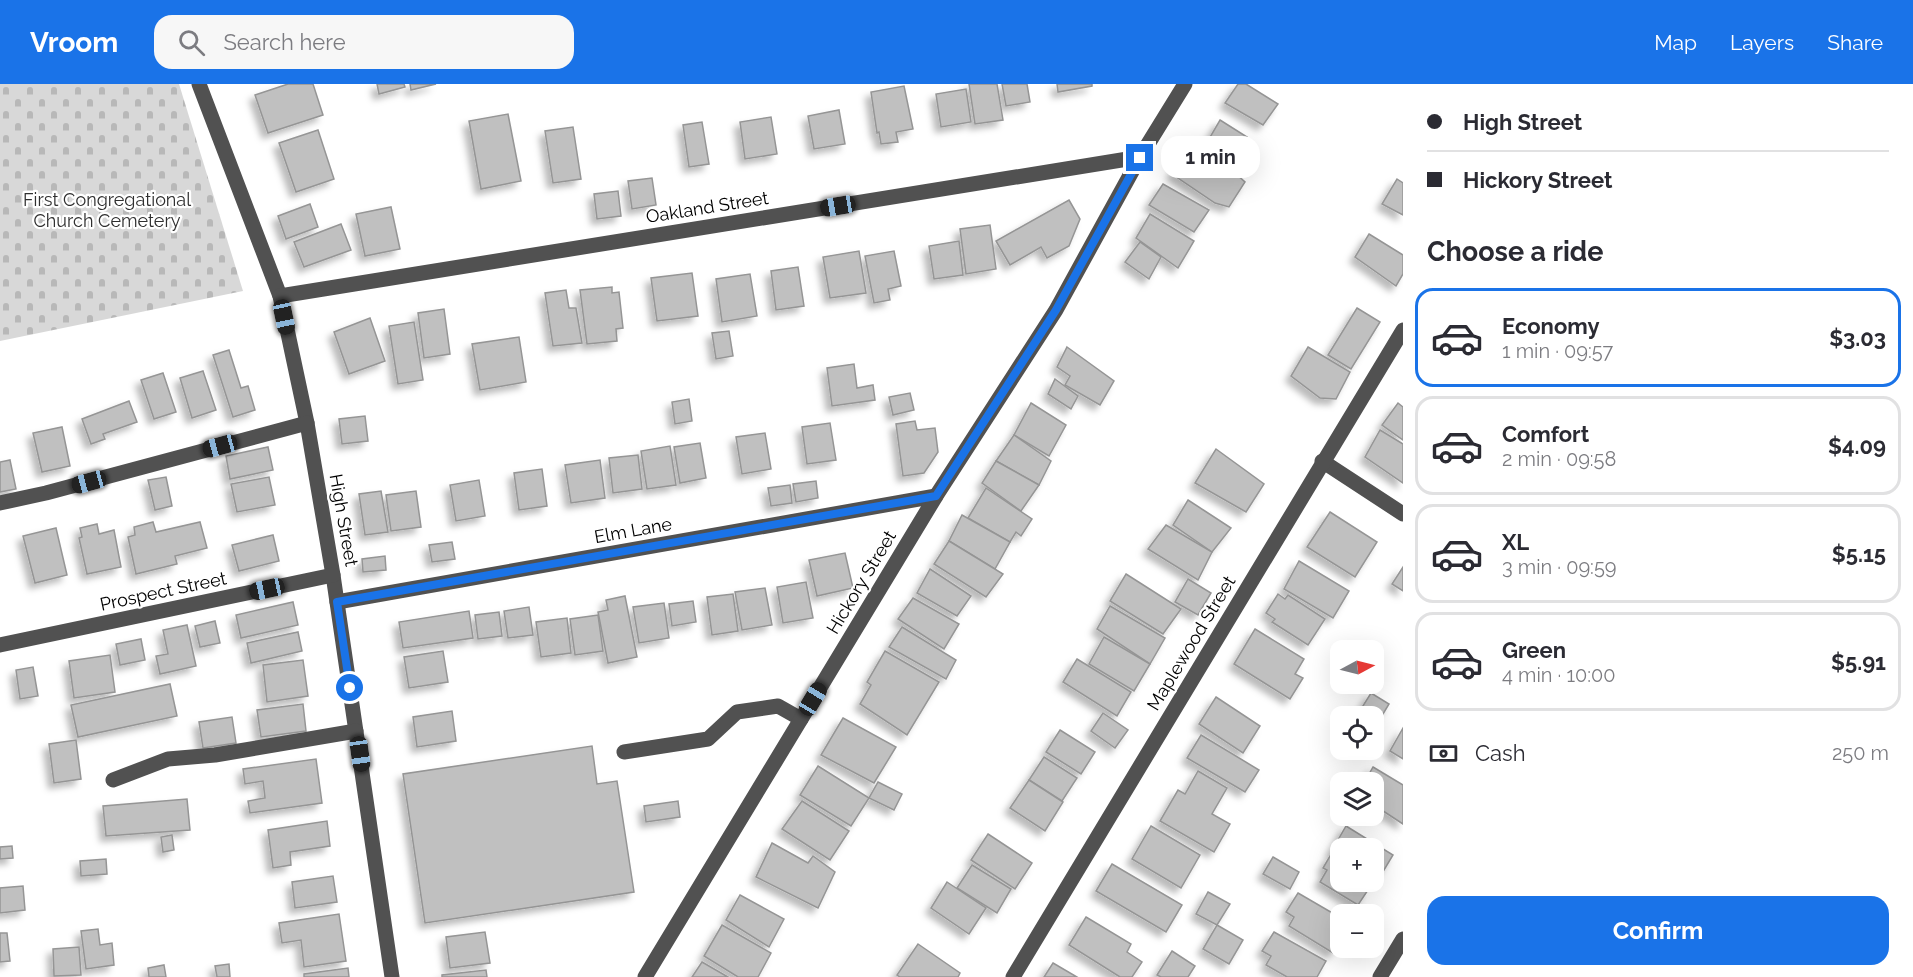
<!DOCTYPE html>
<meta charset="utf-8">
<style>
body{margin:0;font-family:Raleway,sans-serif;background:#f7f7f7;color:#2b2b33;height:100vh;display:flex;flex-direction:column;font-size:22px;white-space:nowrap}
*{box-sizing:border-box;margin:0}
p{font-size:20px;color:#7c7c81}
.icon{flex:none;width:33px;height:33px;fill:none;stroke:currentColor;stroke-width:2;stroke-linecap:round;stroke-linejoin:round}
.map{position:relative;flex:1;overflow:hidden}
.sheet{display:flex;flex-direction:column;background:#fff;width:510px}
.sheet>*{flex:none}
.banner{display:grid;align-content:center;height:132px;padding:0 24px;background:#fff}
.needle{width:39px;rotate:83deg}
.controls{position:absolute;left:1330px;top:556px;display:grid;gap:12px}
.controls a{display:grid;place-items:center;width:54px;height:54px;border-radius:12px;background:#fff;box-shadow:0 6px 24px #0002;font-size:30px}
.end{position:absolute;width:27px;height:27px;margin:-14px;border:8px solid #1a73e8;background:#fff;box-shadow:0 0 0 3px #fff}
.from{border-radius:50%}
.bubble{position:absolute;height:42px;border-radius:18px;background:#fff;box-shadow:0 6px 24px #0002;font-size:20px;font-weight:700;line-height:42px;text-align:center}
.car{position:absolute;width:18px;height:36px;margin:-18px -9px;border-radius:8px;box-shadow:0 0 4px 2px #0007;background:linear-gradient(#222 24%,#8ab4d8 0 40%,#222 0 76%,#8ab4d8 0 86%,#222 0)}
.banner b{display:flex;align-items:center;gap:21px;height:57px;font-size:22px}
.banner b+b{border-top:2px solid #e1e1e2}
.banner i{width:15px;height:15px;background:#2b2b33}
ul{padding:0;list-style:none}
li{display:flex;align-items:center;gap:18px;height:99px;margin:0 12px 9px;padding:0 12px;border:3px solid #e1e1e2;border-radius:18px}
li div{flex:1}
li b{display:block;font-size:22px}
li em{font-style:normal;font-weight:700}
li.selected{border-color:#1a73e8}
li>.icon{width:54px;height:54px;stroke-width:1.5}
h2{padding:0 24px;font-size:27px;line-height:72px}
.pay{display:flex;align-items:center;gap:15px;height:66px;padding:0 24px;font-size:22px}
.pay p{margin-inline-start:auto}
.action{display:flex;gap:12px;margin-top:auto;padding:12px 24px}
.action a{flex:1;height:69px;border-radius:18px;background:#1a73e8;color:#fff;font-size:24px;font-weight:700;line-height:69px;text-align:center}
header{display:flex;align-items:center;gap:36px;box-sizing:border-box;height:84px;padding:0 30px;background:#1a73e8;color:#fff}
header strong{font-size:28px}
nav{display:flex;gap:33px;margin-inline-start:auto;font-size:21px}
.search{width:420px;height:54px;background:#f7f7f7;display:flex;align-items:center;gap:15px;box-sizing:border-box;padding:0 21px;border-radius:18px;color:#7c7c81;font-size:22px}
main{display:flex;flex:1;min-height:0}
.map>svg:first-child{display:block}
</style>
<header>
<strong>Vroom</strong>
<div class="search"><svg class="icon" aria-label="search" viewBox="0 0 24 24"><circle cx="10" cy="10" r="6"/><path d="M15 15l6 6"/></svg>Search here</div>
<nav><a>Map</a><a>Layers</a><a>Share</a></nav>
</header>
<main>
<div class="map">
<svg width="1403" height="893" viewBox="0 0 1403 893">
<defs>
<pattern id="cemetery-stones" width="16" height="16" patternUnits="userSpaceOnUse" patternTransform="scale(1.5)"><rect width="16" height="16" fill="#d8d8d8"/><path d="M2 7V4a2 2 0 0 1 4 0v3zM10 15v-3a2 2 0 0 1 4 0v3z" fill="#b8b8b8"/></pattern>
<filter id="shadow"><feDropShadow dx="-5.5" dy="5.5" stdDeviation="3" flood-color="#0004"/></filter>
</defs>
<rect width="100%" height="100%" fill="#fff"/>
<polygon fill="url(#cemetery-stones)" points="0,0 179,0 243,207 0,257"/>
<g fill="#c0c0c0" stroke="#959595" stroke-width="1.5" filter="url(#shadow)">
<polygon points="288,0 313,0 323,31 268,49 255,11"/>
<polygon points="377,0 404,0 405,3 379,10"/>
<polygon points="410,0 436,0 411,6"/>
<polygon points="969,0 997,0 1003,36 975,40"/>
<polygon points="1002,0 1027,0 1030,18 1006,22"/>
<polygon points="1057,0 1092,0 1092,2 1058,8"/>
<polygon points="1238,0 1246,0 1278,20 1263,41 1225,19"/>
<polygon points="904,2 913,45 896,48 898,58 881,60 879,48 877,49 871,8"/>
<polygon points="966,5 971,38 941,43 936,10"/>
<polygon points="839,26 845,60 814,65 808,32"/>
<polygon points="508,30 521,97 481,105 469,37"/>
<polygon points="771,33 777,70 745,75 740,38"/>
<polygon points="1220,36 1247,53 1227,82 1202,67"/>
<polygon points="702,38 709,80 689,83 683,41"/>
<polygon points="573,43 581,95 553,99 545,47"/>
<polygon points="318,46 334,95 296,108 279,59"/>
<polygon points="1190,64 1227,82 1245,98 1229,123 1215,119 1172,90"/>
<polygon points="652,94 656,121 632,125 628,97"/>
<polygon points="1397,95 1403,99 1403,131 1382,120"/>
<polygon points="1163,100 1209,126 1194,148 1149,121"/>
<polygon points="618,107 621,132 597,135 594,110"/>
<polygon points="1069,116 1080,135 1069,162 1047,174 1041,163 1010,181 996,157"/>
<polygon points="310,120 318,143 286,155 278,132"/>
<polygon points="391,123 400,165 365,172 356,130"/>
<polygon points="1150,130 1194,157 1178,184 1136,154"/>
<polygon points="341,140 351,166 304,183 294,158"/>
<polygon points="990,141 996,185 966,190 960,145"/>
<polygon points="1369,150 1403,171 1403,190 1396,202 1355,173"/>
<polygon points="959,157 963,191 934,195 929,162"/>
<polygon points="1140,158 1161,173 1149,195 1125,178"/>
<polygon points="859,167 866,209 830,214 823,173"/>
<polygon points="894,167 901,202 888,205 890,216 874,219 865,172"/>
<polygon points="798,183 804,222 776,226 771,187"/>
<polygon points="692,189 698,232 657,237 651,194"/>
<polygon points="750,190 757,232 722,238 716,195"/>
<polygon points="612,203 612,209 619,208 623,244 616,245 617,257 587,260 580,206"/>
<polygon points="566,206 569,224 576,224 582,259 553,262 545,209"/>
<polygon points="1357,224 1380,238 1351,285 1328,271"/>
<polygon points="444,225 450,270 424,274 418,229"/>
<polygon points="370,234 385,277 349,290 334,248"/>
<polygon points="414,238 423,296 398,300 389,242"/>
<polygon points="729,247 733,272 716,275 712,249"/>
<polygon points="519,253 526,298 480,306 472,260"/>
<polygon points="1067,263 1114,297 1100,321 1065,301 1070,292 1057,283"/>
<polygon points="1308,263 1350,288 1336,315 1320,314 1291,292"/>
<polygon points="229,266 241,304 248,302 255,326 233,333 213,271"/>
<polygon points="854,280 857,304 873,301 875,316 832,322 827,284"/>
<polygon points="203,287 216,326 192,334 180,294"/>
<polygon points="163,289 176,328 154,335 141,296"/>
<polygon points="1055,295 1078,312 1071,325 1048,310"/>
<polygon points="910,309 914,326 893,331 889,313"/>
<polygon points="689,315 692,337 675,340 672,318"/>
<polygon points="129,317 137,338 103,350 105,355 91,360 82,335"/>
<polygon points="1031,319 1066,341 1049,372 1014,351"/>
<polygon points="1398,319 1403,323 1403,356 1382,341"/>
<polygon points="365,332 368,357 342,360 339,335"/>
<polygon points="915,337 917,346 935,344 938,368 924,389 903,392 896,340"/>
<polygon points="830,339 836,376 807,380 802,343"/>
<polygon points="62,343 70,382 42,388 33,349"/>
<polygon points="1380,346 1403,360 1403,399 1365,373"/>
<polygon points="765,349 771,385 742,390 736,353"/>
<polygon points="1014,351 1051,377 1039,401 996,377"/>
<polygon points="700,359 706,394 680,399 674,363"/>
<polygon points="670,362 676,401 647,405 641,367"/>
<polygon points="268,363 273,386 230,395 226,372"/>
<polygon points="1216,365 1264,400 1246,428 1195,399"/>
<polygon points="638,371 642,405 613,409 609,374"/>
<polygon points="10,376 16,405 0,408 0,378"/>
<polygon points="600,376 605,414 571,419 565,381"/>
<polygon points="996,377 1039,401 1021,427 982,399"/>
<polygon points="542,385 547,422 519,426 514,389"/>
<polygon points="166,393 172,422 155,426 148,396"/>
<polygon points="269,393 275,421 237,428 231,400"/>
<polygon points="479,396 485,432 456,437 450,401"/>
<polygon points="816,397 818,414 796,418 793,400"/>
<polygon points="790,401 792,419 771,422 768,404"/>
<polygon points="986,404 1032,435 1021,452 1016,448 1010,458 968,434"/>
<polygon points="381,407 388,448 365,451 359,410"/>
<polygon points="416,407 421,443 391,447 386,411"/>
<polygon points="1188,416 1231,444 1212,468 1173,441"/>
<polygon points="1330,428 1377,458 1355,493 1307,463"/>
<polygon points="962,431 1010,458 995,485 949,457"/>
<polygon points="153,438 156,448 200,438 207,464 175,472 177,480 136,490 128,453 135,451 134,443"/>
<polygon points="97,440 99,450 114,446 121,483 87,490 79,454 82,453 80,444"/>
<polygon points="1166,441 1212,468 1198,496 1148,465"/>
<polygon points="56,444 67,491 35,499 23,452"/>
<polygon points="273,451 279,477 239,487 232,461"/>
<polygon points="949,457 1003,490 986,513 934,480"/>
<polygon points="452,458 455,475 432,478 429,461"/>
<polygon points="845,469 853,504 817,512 809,476"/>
<polygon points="385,472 386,486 363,488 362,475"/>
<polygon points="1299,477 1349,507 1333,534 1284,505"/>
<polygon points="1403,483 1403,507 1392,500"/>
<polygon points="930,485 971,512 957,532 917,509"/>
<polygon points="1126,490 1181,525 1163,550 1110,517"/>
<polygon points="1188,495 1211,509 1198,531 1175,518"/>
<polygon points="806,498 813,534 783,539 777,503"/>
<polygon points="765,504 772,541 742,546 735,508"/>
<polygon points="733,510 738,547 712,551 707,513"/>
<polygon points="1278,510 1285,515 1288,511 1325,535 1308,561 1272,538 1275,535 1266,529"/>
<polygon points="625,512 637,573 608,579 598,528 608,526 606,516"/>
<polygon points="913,514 959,540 944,565 898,535"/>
<polygon points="693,517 696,538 672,542 669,520"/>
<polygon points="293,518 298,541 241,554 236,531"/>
<polygon points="664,519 669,554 639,559 633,523"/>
<polygon points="1110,522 1165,554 1150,580 1097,545"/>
<polygon points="529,523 533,551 508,554 504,527"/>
<polygon points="469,527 473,554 403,564 399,538"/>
<polygon points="499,528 502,552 478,555 475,531"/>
<polygon points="598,531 603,567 575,571 570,535"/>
<polygon points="567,534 571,569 541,573 536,538"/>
<polygon points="215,537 220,559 200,563 195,542"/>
<polygon points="187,541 196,582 160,590 156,572 168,570 163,546"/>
<polygon points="902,543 956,576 946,595 889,563"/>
<polygon points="1255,545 1304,575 1295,590 1303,594 1290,615 1234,580"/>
<polygon points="298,548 302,567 251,579 247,559"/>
<polygon points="1104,553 1150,580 1134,607 1089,580"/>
<polygon points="141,555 145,576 120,581 116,560"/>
<polygon points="443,567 448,598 409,604 404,573"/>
<polygon points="885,567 939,598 907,651 860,620 871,601 867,598"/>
<polygon points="110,571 115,608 74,614 69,577"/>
<polygon points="1077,575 1131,608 1117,632 1063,598"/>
<polygon points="303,576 308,612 267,618 263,581"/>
<polygon points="33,583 38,612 20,615 16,586"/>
<polygon points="170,600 177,632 78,653 71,621"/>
<polygon points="1371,609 1389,620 1374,645 1374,633 1356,633"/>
<polygon points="1216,613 1260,642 1243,669 1199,640"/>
<polygon points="303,620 306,647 261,653 257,626"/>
<polygon points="452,627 456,657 417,663 413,633"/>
<polygon points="1103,629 1128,646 1115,664 1091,647"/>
<polygon points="232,633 236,659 203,664 199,638"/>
<polygon points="843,634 896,663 874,699 821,671"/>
<polygon points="1403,644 1403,675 1390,667"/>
<polygon points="1060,646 1095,668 1081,690 1046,668"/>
<polygon points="1201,651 1259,686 1245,708 1187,674"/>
<polygon points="76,656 81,695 54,699 49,660"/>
<polygon points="592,662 597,700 617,697 634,808 425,839 403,690"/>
<polygon points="1044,673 1077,694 1062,717 1029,696"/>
<polygon points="316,675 322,719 250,729 248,717 265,714 263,697 245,700 243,685"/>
<polygon points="818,682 869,714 851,742 800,711"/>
<polygon points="1373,683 1403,701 1403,740 1374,721 1374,699 1364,699"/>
<polygon points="1198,687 1227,704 1212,730 1230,740 1214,768 1160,737 1178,706 1185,710"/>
<polygon points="1029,696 1063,718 1045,747 1010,724"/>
<polygon points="878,698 902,710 894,726 869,714"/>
<polygon points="187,715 190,746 106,752 103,722"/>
<polygon points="678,717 680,733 646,738 644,722"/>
<polygon points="802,717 849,747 830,776 782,745"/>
<polygon points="327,737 330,762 290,768 291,781 273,784 268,746"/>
<polygon points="1151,742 1200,771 1181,804 1132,775"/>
<polygon points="1346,742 1393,771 1378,796 1374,794 1374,765 1341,765 1341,774 1331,768"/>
<polygon points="988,750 1032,779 1015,805 971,776"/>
<polygon points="172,751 174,766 163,768 161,753"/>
<polygon points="772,759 808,779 813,772 835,788 818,824 756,793"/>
<polygon points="12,762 13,774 0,775 0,763"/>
<polygon points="1330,772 1341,779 1341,798 1364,798 1362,802 1368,806 1358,821 1320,798 1327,786 1323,784"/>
<polygon points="1273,773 1299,788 1290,805 1263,790"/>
<polygon points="106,775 107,790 81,792 80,777"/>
<polygon points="1112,780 1182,821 1166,848 1096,807"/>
<polygon points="972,781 1011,805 997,829 957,804"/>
<polygon points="333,792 337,818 295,824 292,798"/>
<polygon points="947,798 986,824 969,850 931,824"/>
<polygon points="23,802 25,826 0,829 0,804"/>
<polygon points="1208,808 1230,820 1217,841 1196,830"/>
<polygon points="1298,809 1341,834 1341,856 1333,869 1289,842 1294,833 1286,828"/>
<polygon points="740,811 784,835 769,863 726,836"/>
<polygon points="339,830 346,877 304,883 301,856 282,859 279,839"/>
<polygon points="1086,833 1131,860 1127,868 1142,878 1132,893 1120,893 1069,861"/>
<polygon points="722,841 771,869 758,893 738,893 704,872"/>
<polygon points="1217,841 1243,856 1229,880 1203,865"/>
<polygon points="98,845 100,861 112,859 114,881 86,885 81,847"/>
<polygon points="485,848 490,879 450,884 446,853"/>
<polygon points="1274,848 1326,877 1317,893 1287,893 1266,881 1271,872 1262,867"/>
<polygon points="0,849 7,849 10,877 0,878"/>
<polygon points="918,860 960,889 958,893 900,893 897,891"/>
<polygon points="79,863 81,891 54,892 53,865"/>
<polygon points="1172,867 1195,882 1188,893 1161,893 1157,891"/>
<polygon points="702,878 728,893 692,893"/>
<polygon points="1053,879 1077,893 1044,893"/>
<polygon points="229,880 230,893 217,893 215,882"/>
<polygon points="164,881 166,893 149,893 148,884"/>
<polygon points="348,884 349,893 304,893 304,890"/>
<polygon points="486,886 487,893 442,893 442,891"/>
</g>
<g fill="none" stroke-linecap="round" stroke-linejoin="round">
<g stroke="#515151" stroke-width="15">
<polyline points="199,0 280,212 307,339 333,491 392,893"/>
<polyline points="280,212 1140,73"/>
<polyline points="1322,377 1403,430"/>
<polyline points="0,419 46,409 307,339"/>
<polyline points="337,518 936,412"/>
<polyline points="0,561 333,491"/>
<polyline points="624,668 708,655 737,628 778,622 801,635"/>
<polyline points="113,696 168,675 215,671 356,647"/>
<polyline points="645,893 936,412 1056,226 1140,73 1185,0"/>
<polyline points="1013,893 1403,246"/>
<polyline points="1380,893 1403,855"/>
</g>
</g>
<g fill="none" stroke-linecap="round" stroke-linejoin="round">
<polyline stroke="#1a73e8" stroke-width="8" points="350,604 337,518 936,412 1056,226 1140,74"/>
</g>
<g text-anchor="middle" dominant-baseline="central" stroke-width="4.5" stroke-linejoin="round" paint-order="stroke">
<g font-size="18" fill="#2f2f2f" stroke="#fff">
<text x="107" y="115">First Congregational<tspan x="107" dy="21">Church Cemetery</tspan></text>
</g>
<g font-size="18" fill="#000" stroke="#fff">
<text transform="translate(707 123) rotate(-9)">Oakland Street</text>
<text transform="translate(344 436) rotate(80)">High Street</text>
<text transform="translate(633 446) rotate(-10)">Elm Lane</text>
<text transform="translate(861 498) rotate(-59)">Hickory Street</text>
<text transform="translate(163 507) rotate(-12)">Prospect Street</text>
<text transform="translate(1191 559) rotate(-59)">Maplewood Street</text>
</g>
</g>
</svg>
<div class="controls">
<a><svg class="needle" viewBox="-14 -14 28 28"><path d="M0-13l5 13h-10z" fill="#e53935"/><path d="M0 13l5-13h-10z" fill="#7c7c81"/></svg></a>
<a><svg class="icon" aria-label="locate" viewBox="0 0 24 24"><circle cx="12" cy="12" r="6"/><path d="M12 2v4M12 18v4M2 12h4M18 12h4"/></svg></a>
<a><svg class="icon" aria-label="layers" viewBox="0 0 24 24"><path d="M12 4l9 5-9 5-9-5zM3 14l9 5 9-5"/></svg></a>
<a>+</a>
<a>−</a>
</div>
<i class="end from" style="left:350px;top:604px"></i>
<i class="end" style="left:1140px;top:74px"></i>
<div class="bubble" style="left:1161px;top:52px;width:99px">1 min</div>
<i class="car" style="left:838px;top:122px;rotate:261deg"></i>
<i class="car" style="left:284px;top:233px;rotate:168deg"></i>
<i class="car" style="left:220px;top:362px;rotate:255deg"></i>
<i class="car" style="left:89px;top:398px;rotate:255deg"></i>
<i class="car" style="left:267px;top:505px;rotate:258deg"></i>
<i class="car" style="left:813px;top:615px;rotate:31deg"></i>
<i class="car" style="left:360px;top:670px;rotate:172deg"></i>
</div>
<section class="sheet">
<div class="banner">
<b><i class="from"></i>High Street</b>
<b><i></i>Hickory Street</b>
</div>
<h2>Choose a ride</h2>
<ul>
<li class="selected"><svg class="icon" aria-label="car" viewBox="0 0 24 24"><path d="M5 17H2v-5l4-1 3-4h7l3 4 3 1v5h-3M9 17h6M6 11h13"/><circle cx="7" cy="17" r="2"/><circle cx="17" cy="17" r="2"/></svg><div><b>Economy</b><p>1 min · 09:57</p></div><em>$3.03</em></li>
<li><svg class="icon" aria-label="car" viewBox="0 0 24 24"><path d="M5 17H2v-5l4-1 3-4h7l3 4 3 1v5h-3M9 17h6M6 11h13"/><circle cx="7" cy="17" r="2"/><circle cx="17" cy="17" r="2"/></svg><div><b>Comfort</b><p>2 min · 09:58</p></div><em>$4.09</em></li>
<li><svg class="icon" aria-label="car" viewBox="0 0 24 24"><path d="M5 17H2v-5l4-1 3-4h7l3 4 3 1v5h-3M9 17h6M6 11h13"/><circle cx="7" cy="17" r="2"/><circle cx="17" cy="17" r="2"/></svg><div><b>XL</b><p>3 min · 09:59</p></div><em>$5.15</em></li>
<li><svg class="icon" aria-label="car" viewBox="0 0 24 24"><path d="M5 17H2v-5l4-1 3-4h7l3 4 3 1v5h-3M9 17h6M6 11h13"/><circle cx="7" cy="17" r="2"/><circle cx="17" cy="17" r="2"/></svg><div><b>Green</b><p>4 min · 10:00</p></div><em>$5.91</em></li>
</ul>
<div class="pay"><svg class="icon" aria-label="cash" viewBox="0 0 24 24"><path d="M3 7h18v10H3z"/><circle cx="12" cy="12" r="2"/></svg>Cash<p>250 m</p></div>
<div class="action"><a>Confirm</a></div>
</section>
</main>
